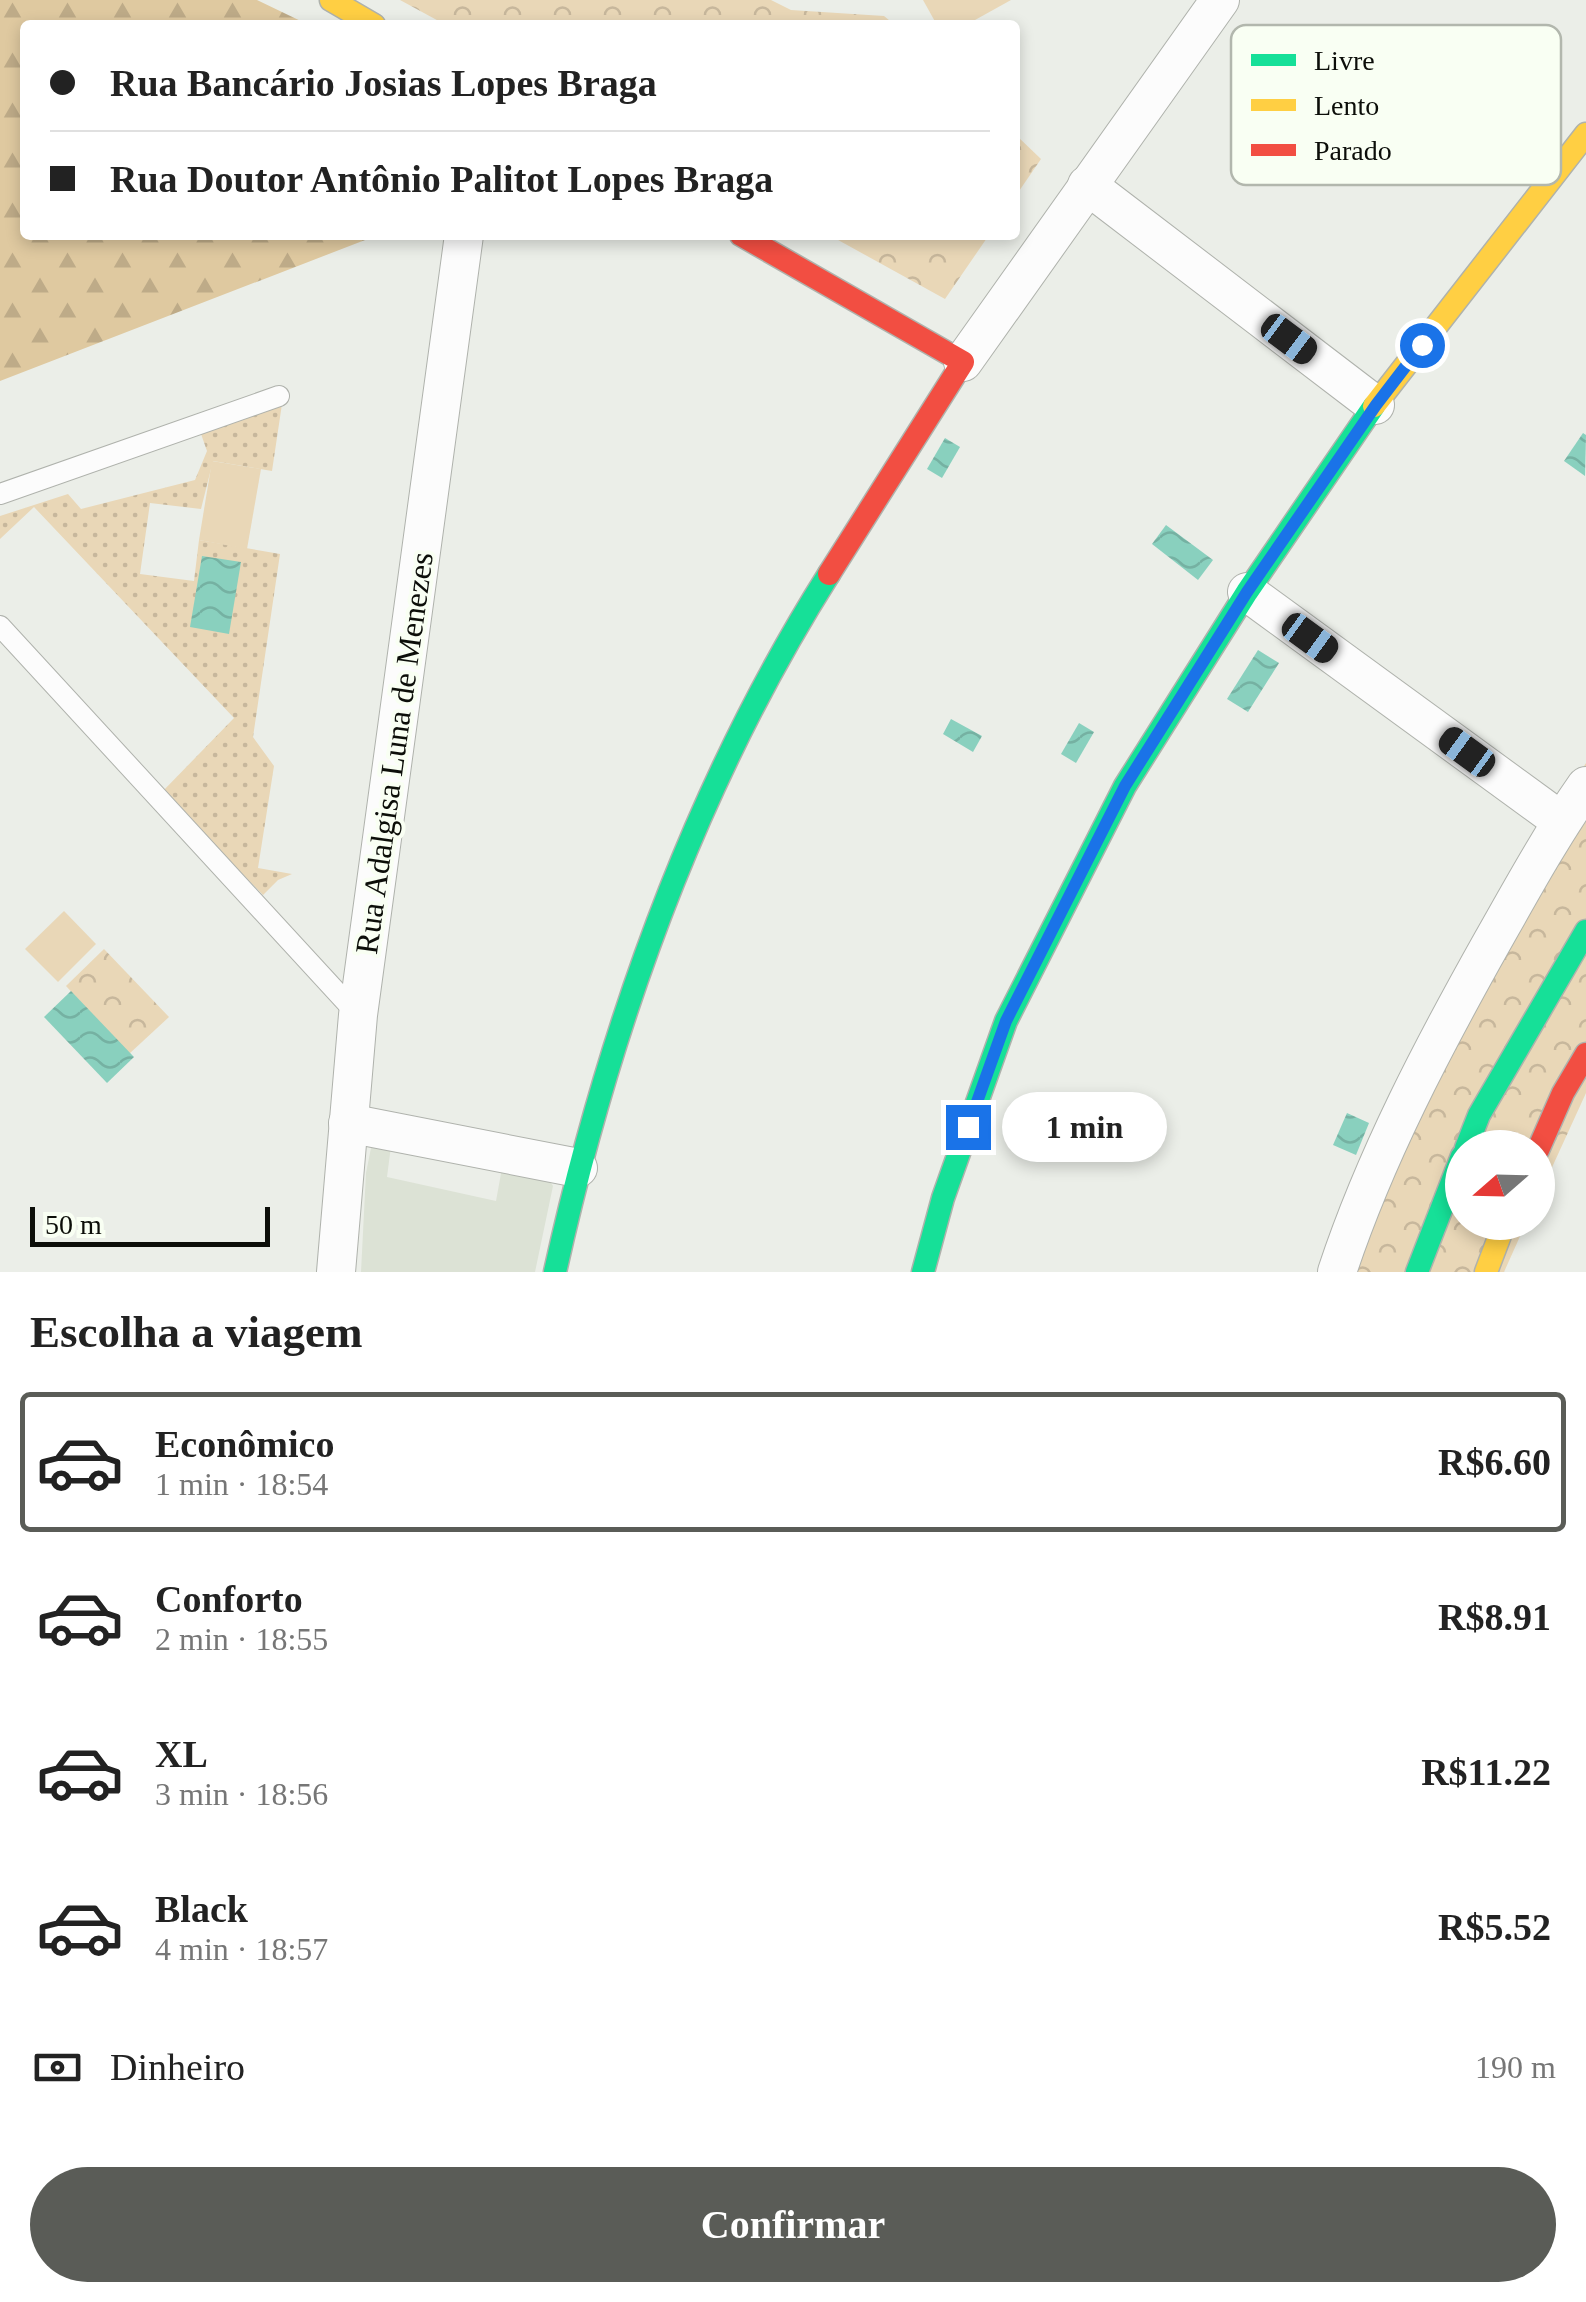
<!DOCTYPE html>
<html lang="pt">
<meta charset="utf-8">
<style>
body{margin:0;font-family:"Times New Roman",serif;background:#f2f2f2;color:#222;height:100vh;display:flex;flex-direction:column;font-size:38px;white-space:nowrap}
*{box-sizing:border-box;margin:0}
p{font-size:32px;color:#767676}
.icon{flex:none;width:55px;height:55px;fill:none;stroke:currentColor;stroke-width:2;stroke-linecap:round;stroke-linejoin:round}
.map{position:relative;height:1272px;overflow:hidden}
.sheet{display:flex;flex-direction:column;background:#fff;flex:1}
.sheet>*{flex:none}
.hud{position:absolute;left:20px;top:20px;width:1000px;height:220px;border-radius:10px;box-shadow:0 5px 15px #0003;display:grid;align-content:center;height:220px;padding:0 30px;background:#fff}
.needle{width:65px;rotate:250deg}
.buttons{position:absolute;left:1445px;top:1130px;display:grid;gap:20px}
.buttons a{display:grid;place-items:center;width:110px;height:110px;border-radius:50%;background:#fff;box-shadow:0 5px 15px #0003;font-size:50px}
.scale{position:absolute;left:30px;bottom:25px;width:240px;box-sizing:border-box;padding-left:10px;border:5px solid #0c0e09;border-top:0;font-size:28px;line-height:35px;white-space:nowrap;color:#0c0e09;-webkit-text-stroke:8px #f9fff3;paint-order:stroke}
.end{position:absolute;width:45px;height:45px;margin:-22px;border:12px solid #1a73e8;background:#fff;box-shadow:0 0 0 5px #fff}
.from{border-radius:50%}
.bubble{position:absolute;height:70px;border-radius:35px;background:#fff;box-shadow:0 5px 15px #0003;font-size:32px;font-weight:700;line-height:70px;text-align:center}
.car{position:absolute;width:30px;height:60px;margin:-30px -15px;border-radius:12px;box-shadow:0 0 8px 2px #0007;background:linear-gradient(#222 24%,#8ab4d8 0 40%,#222 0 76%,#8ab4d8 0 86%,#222 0)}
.hud b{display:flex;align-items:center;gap:35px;height:95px;font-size:38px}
.hud b+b{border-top:2px solid #e0e0e0}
.hud i{width:25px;height:25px;background:#222}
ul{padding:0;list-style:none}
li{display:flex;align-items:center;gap:30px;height:140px;margin:0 20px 15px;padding:0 10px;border:5px solid transparent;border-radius:10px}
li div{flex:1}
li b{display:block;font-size:38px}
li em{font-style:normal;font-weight:700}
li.on{border-color:#5a5c57}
li>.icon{width:90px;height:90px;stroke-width:1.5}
h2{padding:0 30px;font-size:45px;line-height:120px}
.pay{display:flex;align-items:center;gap:25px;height:110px;padding:0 30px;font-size:38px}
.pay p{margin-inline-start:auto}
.action{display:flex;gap:20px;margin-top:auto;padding:20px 30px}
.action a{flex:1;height:115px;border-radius:60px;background:#5a5c57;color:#fff;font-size:40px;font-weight:700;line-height:115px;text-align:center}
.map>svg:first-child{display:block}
</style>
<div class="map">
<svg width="1586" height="1272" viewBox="0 0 1586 1272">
<defs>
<pattern id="forest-firs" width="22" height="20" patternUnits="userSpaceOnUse" patternTransform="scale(2.5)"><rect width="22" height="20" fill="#dfc9a0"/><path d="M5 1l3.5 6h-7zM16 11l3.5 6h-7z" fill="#beab88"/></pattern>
<pattern id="park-crowns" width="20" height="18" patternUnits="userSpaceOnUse" patternTransform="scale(2.5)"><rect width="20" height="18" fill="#e9d7b7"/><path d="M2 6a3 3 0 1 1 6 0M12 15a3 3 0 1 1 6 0" fill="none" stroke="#c7b79c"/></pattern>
<pattern id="garden-dots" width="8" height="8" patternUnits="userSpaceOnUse" patternTransform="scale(2.5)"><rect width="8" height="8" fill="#e9d7b7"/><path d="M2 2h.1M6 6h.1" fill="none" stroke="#c7b79c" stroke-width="1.8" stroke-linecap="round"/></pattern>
<pattern id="water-waves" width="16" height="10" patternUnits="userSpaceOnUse" patternTransform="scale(2.5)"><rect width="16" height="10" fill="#89d0be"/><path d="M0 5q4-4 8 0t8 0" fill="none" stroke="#75b1a2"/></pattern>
</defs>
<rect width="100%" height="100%" fill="#ebeee8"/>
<polygon fill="#dce2d5" points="376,1144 391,1146 387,1177 496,1201 502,1168 547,1177 553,1186 535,1272 361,1272 366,1173 371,1148"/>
<polygon fill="url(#forest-firs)" points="0,0 257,0 309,25 25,25 25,235 378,235 0,381"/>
<g fill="url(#park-crowns)">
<polygon points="400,0 771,0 791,10 884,16 895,25 446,25"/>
<polygon points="1015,134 1041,159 1015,197"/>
<polygon points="829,235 989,235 945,299"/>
<polygon points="1586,763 1586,1093 1538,1198 1538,1148 1462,1148 1462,1222 1526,1223 1504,1272 1320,1272 1532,845"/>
<polygon points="104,949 169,1017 129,1054 66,986"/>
</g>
<polygon fill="url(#garden-dots)" points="282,404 272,471 213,461 201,509 150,503 140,574 194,581 199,540 280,554 253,737 274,766 258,868 292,874 278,880 263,895 162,792 234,718 34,507 0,539 0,516 68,494 81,509 195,480 207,451 200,431"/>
<g fill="#e9d7b7">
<polygon points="923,0 1011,0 966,25 937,25"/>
<polygon points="212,461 261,469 247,549 199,540"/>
<polygon points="64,911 96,944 58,982 25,949"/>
</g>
<g fill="url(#water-waves)">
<polygon points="1583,433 1586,435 1585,476 1564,461"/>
<polygon points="945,438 960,447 942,478 927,469"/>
<polygon points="1166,525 1213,560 1198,580 1152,544"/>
<polygon points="202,556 241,562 229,634 190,627"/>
<polygon points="1258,650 1279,663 1248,712 1227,699"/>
<polygon points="951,719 982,736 973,752 943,734"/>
<polygon points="1079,723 1094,732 1076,763 1061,754"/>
<polygon points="71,991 134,1057 107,1083 44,1017"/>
<polygon points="1347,1113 1369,1123 1356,1155 1333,1145"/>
</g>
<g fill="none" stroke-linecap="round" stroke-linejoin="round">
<defs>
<g id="lane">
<polyline points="0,494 279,396"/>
<polyline points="0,626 357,1014"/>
</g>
<g id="street">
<polyline points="1087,185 1375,405"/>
<polyline points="963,362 1220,0"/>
<polyline points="1247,592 1561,821"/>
<polyline points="348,1123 578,1168"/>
<polyline points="336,1272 358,1015 464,235"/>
<path d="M1337,1272C1375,1157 1433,1047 1492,942C1522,889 1551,836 1586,786"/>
</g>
<g id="fast">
<polyline points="1466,1148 1479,1115 1586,931"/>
<path d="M555,1272C609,1028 695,786 829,574"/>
<polyline points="923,1272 943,1198 1006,1021 1125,786 1247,592 1374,406"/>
<polyline points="1417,1272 1462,1156"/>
</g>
<g id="slow">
<polyline points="331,0 374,25"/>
<polyline points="1374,406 1586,134"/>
<polyline points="1486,1272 1505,1222"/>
</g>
<g id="jam">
<polyline points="741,235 963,362 829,574"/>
<polyline points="1538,1150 1563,1093 1586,1054"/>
</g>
</defs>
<use href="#lane" stroke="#afb2ac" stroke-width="22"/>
<use href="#street" stroke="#afb2ac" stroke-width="40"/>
<use href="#fast" stroke="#afb2ac" stroke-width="25"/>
<use href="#slow" stroke="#afb2ac" stroke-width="25"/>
<use href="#jam" stroke="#afb2ac" stroke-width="25"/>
<use href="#lane" stroke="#fcfcfc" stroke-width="20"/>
<use href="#street" stroke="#fcfcfc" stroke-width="38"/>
<use href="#fast" stroke="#16e098" stroke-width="22"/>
<use href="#slow" stroke="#ffcf43" stroke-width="22"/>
<use href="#jam" stroke="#f24e42" stroke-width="22"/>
</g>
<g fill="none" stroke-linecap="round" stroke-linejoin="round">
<polyline stroke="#1a73e8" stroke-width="12" points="968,1127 1006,1021 1125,786 1247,592 1376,405 1422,345"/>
</g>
<g text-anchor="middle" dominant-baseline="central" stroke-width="8" stroke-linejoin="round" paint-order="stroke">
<g font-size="32" fill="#0c0e09" stroke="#f9fff3">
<text transform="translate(394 753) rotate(-82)">Rua Adalgisa Luna de Menezes</text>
</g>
</g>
<rect x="1231" y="25" width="330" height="160" rx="15" fill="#f9fff3" stroke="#b2b7ad" stroke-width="2.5"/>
<rect x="1251" y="54" width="45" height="12" fill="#16e098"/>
<rect x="1251" y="99" width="45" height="12" fill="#ffcf43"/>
<rect x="1251" y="144" width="45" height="12" fill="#f24e42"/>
<g font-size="28" fill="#0c0e09">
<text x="1314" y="70">Livre</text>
<text x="1314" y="115">Lento</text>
<text x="1314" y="160">Parado</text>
</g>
</svg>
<div class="buttons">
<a><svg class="needle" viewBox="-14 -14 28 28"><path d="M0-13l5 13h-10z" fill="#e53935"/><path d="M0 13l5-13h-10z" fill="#767676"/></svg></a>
</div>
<div class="scale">50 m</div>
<i class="end from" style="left:1422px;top:345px"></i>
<i class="end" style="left:968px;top:1127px"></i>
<div class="bubble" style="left:1002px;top:1092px;width:165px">1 min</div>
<i class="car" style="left:1289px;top:339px;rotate:127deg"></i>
<i class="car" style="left:1310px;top:638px;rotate:126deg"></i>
<i class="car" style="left:1467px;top:752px;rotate:306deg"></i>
<div class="hud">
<b><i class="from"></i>Rua Bancário Josias Lopes Braga</b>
<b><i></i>Rua Doutor Antônio Palitot Lopes Braga</b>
</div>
</div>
<section class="sheet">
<h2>Escolha a viagem</h2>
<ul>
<li class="on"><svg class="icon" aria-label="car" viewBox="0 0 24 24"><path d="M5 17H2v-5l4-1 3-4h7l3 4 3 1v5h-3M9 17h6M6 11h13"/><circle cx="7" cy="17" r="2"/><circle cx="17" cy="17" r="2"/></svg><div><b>Econômico</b><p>1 min · 18:54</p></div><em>R$6.60</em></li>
<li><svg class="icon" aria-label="car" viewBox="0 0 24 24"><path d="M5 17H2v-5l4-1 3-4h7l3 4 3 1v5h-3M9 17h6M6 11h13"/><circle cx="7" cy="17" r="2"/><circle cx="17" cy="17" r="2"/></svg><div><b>Conforto</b><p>2 min · 18:55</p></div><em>R$8.91</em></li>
<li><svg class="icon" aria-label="car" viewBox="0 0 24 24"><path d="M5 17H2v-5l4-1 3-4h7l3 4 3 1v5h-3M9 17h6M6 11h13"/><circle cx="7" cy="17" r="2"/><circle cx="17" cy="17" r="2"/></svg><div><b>XL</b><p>3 min · 18:56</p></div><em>R$11.22</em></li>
<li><svg class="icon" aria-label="car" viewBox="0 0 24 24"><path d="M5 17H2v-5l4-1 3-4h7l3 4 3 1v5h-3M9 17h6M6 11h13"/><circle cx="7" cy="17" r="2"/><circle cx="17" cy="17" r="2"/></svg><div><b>Black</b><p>4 min · 18:57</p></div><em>R$5.52</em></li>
</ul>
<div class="pay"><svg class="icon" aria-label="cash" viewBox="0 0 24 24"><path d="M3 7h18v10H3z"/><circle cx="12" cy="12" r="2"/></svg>Dinheiro<p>190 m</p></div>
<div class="action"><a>Confirmar</a></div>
</section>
